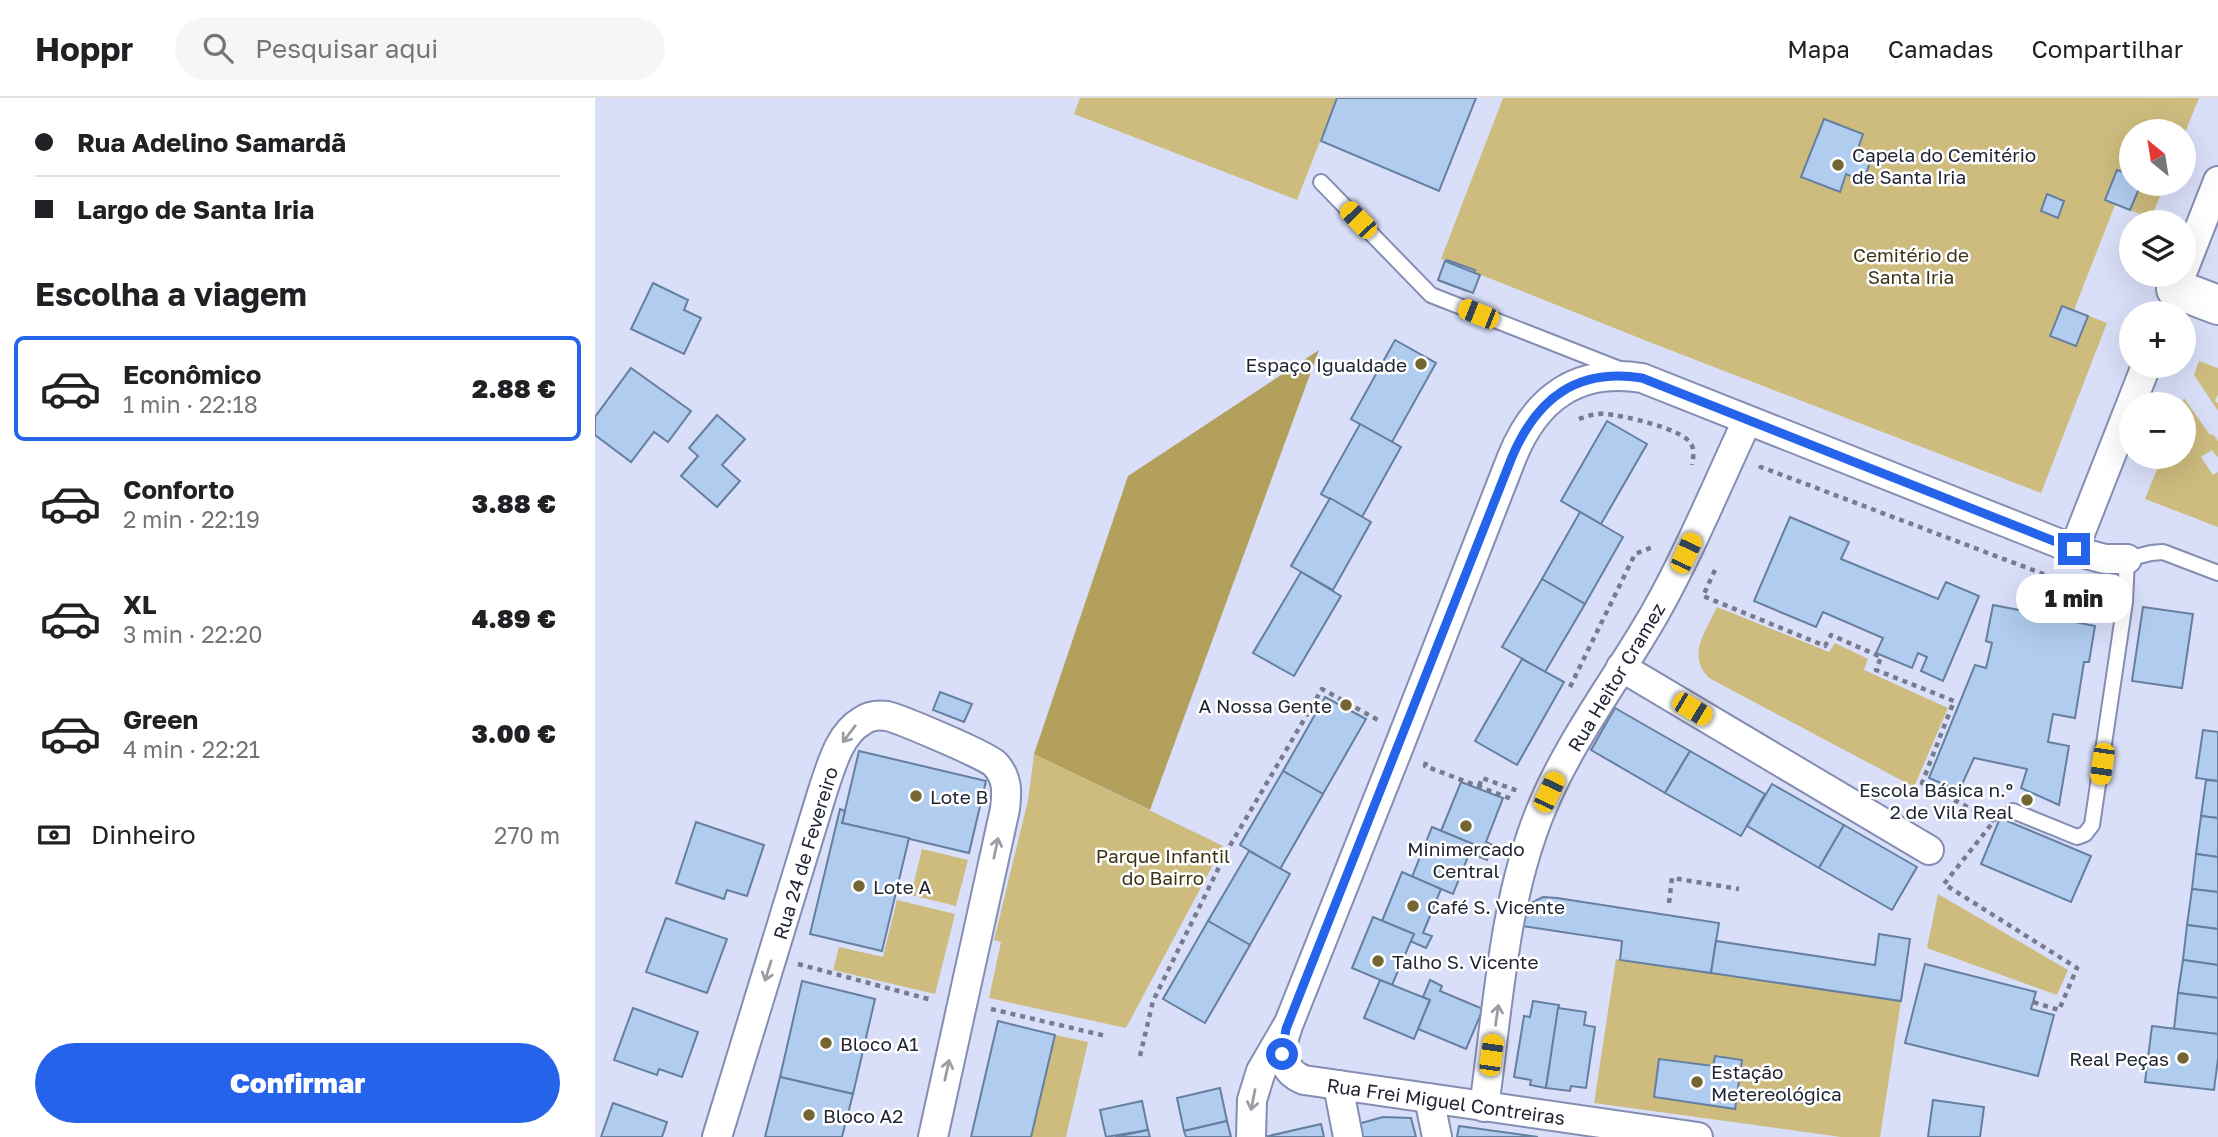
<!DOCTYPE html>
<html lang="pt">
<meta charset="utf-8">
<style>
body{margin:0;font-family:"Golos Text",sans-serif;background:#f6f6f6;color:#202124;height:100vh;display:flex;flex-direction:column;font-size:26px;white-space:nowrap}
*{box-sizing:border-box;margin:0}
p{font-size:23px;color:#757577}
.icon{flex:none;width:38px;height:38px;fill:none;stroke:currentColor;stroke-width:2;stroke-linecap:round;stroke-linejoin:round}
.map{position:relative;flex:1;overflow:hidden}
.panel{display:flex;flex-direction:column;background:#fff;width:595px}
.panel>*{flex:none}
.banner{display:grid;align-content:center;height:154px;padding:0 35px;background:#fff}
.needle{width:46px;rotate:330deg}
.fabs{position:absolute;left:1524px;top:21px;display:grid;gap:14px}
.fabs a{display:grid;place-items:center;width:77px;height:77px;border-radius:50%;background:#fff;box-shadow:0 7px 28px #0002;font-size:35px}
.end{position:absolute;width:32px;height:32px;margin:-16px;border:9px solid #2563eb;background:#fff;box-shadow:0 0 0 4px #fff}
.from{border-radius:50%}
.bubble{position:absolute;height:49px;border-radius:24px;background:#fff;box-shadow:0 7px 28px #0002;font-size:23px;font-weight:800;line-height:49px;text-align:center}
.car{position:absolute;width:21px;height:42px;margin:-21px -10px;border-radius:9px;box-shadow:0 0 5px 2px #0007;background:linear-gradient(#f5c518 24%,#345 0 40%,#f5c518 0 76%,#345 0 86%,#f5c518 0)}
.banner b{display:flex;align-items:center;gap:24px;height:66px;font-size:26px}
.banner b+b{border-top:2px solid #e0e0e0}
.banner i{width:18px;height:18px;background:#202124}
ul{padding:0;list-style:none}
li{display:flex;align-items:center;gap:21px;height:105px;margin:0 14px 10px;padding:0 21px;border:4px solid transparent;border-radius:10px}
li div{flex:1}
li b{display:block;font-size:26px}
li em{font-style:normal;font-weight:800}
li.current{border-color:#2563eb}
li>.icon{width:63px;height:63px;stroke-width:1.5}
h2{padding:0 35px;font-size:32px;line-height:84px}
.pay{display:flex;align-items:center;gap:18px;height:77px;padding:0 35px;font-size:26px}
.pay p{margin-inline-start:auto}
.cta{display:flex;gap:14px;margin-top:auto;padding:14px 35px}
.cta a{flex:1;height:80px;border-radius:42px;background:#2563eb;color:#fff;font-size:28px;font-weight:800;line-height:80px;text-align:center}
header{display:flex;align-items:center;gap:42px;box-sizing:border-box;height:98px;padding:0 35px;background:#fff;border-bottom:2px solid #e0e0e0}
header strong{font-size:33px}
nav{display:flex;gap:38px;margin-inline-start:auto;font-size:24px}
.search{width:490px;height:63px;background:#f6f6f6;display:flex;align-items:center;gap:18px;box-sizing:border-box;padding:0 24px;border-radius:38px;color:#757577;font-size:26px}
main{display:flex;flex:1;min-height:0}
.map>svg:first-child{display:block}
</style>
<header>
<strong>Hoppr</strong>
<div class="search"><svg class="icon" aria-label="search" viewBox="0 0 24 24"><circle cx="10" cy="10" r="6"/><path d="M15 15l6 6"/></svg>Pesquisar aqui</div>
<nav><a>Mapa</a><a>Camadas</a><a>Compartilhar</a></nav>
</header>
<main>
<section class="panel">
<div class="banner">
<b><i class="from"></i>Rua Adelino Samardã</b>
<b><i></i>Largo de Santa Iria</b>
</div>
<h2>Escolha a viagem</h2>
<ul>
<li class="current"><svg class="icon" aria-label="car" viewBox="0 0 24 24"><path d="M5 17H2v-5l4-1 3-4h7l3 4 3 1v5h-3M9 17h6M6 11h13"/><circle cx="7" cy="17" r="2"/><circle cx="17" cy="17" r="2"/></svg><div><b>Econômico</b><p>1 min · 22:18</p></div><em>2.88 €</em></li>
<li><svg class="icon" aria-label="car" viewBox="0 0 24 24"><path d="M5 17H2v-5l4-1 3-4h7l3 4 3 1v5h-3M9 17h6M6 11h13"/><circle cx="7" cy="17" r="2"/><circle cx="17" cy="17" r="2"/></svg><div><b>Conforto</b><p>2 min · 22:19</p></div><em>3.88 €</em></li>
<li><svg class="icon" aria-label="car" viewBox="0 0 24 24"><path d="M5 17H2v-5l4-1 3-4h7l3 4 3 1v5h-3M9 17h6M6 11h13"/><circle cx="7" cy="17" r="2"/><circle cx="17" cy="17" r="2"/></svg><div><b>XL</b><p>3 min · 22:20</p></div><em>4.89 €</em></li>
<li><svg class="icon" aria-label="car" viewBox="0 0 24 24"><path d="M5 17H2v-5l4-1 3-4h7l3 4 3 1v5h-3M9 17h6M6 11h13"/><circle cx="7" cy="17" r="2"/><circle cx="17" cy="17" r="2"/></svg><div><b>Green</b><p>4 min · 22:21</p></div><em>3.00 €</em></li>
</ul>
<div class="pay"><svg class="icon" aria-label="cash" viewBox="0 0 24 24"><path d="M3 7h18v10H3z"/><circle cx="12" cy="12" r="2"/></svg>Dinheiro<p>270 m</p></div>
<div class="cta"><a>Confirmar</a></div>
</section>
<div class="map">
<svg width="1623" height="1039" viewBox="0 0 1623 1039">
<rect width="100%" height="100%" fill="#d9dff8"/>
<g fill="#cdbc7e">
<polygon points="485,0 742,0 702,102 479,16"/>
<polygon points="908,0 1604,0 1589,37 1589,33 1536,33 1536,86 1570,86 1556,120 1520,107 1479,212 1512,225 1446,395 1062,247 846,161"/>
<polygon points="1604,263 1623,270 1623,296 1620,303 1623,305 1623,313 1599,277"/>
<polygon points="1589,300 1615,337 1618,336 1623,343 1623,358 1622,359 1617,352 1606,359 1618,377 1623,374 1623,429 1550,401 1567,359 1589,359 1589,306 1587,306"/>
<path d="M1122,509L1234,554L1240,545L1273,561L1269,572L1353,610L1319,689L1114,580C1091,557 1111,533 1122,509Z"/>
<polygon points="439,656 628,748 531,930 394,900 406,844 399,842 433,702"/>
<polygon points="327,751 373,762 361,808 316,797"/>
<polygon points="1343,796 1473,872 1462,897 1332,850"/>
<polygon points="302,802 360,816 340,896 238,872 244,849 288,859"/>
<polygon points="1021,861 1306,903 1285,1039 1246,1039 999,1005"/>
<polygon points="460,937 493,944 471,1039 436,1039"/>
</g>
<polygon fill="#b3a05c" points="724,252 555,712 439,656 533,378"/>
<g fill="#b0ccef" stroke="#667fa0" stroke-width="2">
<polygon points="742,0 881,0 844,93 726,43"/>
<polygon points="1229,21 1268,36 1263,51 1278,57 1268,83 1251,76 1245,94 1206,79"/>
<polygon points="1522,72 1536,77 1536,86 1546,86 1535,112 1510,102"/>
<polygon points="1452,96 1469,103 1463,120 1446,113"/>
<polygon points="852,162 880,172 872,193 845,183"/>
<polygon points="850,163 885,177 878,195 843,182"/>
<polygon points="58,185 93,202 89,212 106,220 89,256 36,231"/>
<polygon points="1467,208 1493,218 1481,248 1455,238"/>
<polygon points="800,242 841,265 797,344 756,321"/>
<polygon points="36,270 96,313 73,344 59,334 36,364 0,337 0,319"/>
<polygon points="122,317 150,341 127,367 145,383 122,409 86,378 103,358 94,350"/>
<polygon points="1012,323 1052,346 1006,426 966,403"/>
<polygon points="765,326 806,349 767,419 726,396"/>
<polygon points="735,400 776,424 738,492 696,468"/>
<polygon points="985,414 1028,439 990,506 947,481"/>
<polygon points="1195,419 1254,444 1246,461 1343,501 1351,484 1384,498 1348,583 1326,573 1332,559 1323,555 1317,570 1281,555 1288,540 1228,514 1221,529 1159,503"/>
<polygon points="706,474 746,498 699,578 658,555"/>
<polygon points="947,481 990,506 950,574 907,549"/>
<polygon points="1427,498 1478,508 1475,523 1500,528 1494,564 1489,564 1480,620 1458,616 1453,644 1474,648 1464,707 1426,690 1432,671 1379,660 1364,693 1334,680 1380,567 1391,570 1397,545 1391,543 1398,507 1424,512"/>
<polygon points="1548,509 1598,516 1587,590 1537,583"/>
<polygon points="927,561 969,584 922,667 880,643"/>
<polygon points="345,594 377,606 369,624 338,612"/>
<polygon points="730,599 771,621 728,696 688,673"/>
<polygon points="1020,610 1095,653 1070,695 996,652"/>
<polygon points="1608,632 1623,634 1623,683 1601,680"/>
<polygon points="264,653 391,683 374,755 247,725"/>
<polygon points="1095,653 1170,696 1146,738 1070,695"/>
<polygon points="688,673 728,696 685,771 645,747"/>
<polygon points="1611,682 1623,683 1623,720 1606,718"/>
<polygon points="866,684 908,700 891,744 897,747 892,762 875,755 878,746 846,733"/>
<polygon points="1177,686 1249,727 1224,770 1152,728"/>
<polygon points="245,711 250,713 247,725 314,740 287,853 215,836"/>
<polygon points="1606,718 1623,720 1623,759 1601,756"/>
<polygon points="1405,720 1496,758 1476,804 1386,766"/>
<polygon points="101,724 169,747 152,798 132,792 129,801 81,785"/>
<polygon points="1249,727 1322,769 1297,812 1224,770"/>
<polygon points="837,729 878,746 858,796 817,779"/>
<polygon points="654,753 695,776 655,847 613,823"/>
<polygon points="1601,756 1623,759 1623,794 1597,791"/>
<polygon points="807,774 846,791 828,835 837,838 831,850 815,843 819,836 787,823"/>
<polygon points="1597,791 1623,794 1623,831 1592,827"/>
<polygon points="948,799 962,800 1124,825 1116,875 1025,862 1027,843 927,828 932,807"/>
<polygon points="778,819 819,836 797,887 757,870"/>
<polygon points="71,820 132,841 112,895 51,874"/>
<polygon points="613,823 655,847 610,925 568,901"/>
<polygon points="1592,827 1623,831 1623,867 1588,862"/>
<polygon points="1284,836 1315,841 1306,903 1116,875 1121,843 1280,867"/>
<polygon points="1588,862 1623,867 1623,900 1583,895"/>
<polygon points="1330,866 1441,894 1436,911 1459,917 1443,978 1310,945"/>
<polygon points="785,882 835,902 819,941 769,920"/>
<polygon points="835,882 847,888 845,893 888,911 871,951 823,931 835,902 828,899"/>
<polygon points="207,883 280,901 258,996 185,979"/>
<polygon points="1583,895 1623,900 1623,936 1579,931"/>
<polygon points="938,903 964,907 951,990 935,987 936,982 919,979 929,918 935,919"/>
<polygon points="38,910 103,934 87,979 64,971 62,977 19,962"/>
<polygon points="963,910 991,914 989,927 1000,929 991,990 976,988 975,993 951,990"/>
<polygon points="403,923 460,937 436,1039 376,1039"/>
<polygon points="1557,928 1623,936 1623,961 1619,992 1550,984"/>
<polygon points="1120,958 1147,962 1140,1011 1059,999 1064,961 1118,968"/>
<polygon points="185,979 258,996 247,1039 170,1039"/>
<polygon points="625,990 632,1023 589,1033 582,1000"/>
<polygon points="1338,1002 1389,1009 1385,1039 1333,1039"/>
<polygon points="547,1003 553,1032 511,1039 505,1012"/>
<polygon points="18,1005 72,1024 67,1039 6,1039"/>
<polygon points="788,1019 816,1020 821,1039 766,1039 763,1026"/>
<polygon points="632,1023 636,1039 591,1039 589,1033"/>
<polygon points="726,1026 729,1039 669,1039"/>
<polygon points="864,1028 943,1039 862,1039"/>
<polygon points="553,1032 555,1039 520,1039"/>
</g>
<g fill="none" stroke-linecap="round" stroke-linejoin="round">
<defs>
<g id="lane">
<polyline points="726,84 836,197 1027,272"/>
<polyline points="1418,713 1482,739 1490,736 1497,727 1530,504 1532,461 1556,455 1568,454 1623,475"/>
</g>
<g id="street">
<polyline points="1589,170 1623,83"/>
<polyline points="1479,451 1551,268"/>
<polyline points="1026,569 1334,752"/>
<path d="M692,931C684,952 686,973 709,982L1103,1039"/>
<polyline points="743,987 753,1039"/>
<polyline points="834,1000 842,1039"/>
<path d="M889,1009C903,911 908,804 946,712C975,641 1023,580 1060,515C1095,453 1122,387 1152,323"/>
<path d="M122,1039L228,692C236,669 244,636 267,623C274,618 284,617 292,618C305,621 393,658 400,666C413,680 412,694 410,711L338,1039"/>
<path d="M656,1039L657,1002L666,973L694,925L801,656L917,359C941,300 982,270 1047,280L1491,456L1510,461H1532"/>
</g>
<polyline id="secondary" points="1581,191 1623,207"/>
</defs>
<use href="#lane" stroke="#848db3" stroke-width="18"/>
<use href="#street" stroke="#848db3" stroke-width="32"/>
<use href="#secondary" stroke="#848db3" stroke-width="42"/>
<g stroke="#767b8e" stroke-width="4.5" stroke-dasharray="5 5" stroke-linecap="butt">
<path d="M984,321C992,318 1001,315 1010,316C1027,317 1089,331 1096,346C1100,352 1098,360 1097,367"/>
<polyline points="1165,371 1166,369 1509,499"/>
<polyline points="1120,472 1108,498 1230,548 1236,537 1286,559 1281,572 1359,603 1327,685 1399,723 1349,786 1482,870 1464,912 1438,904"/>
<polyline points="975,589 1040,456 1060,448"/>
<polyline points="831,664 830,668 919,702"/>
<polyline points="884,688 887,680 923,693"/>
<polyline points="1074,805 1077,780 1144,791"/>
<polyline points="203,866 337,902"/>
<polyline points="396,911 511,938"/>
<polyline points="545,958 558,903 633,751 727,591 783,622"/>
</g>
<use href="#lane" stroke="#fff" stroke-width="14"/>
<use href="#street" stroke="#fff" stroke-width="28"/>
<use href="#secondary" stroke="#fff" stroke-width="38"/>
</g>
<defs><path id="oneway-shaft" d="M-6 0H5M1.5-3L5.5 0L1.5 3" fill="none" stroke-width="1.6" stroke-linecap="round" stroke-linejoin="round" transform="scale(1.75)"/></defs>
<g stroke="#9b9da4">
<use href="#oneway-shaft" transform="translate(254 636) rotate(127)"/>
<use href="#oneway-shaft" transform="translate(401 750) rotate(-78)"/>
<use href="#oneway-shaft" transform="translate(173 873) rotate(107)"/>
<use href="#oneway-shaft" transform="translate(902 917) rotate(-82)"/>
<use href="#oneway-shaft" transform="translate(352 972) rotate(-78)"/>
<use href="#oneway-shaft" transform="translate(658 1002) rotate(101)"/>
</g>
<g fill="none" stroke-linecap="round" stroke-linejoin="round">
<path stroke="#2563eb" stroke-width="9" d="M687,956L691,931L917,359C942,300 982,270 1047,280L1479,451"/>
</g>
<g fill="#746633" stroke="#fff" stroke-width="2.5">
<circle cx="1243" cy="67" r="7"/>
<circle cx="826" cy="266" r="7"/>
<circle cx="751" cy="607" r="7"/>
<circle cx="321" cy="698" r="7"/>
<circle cx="1432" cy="702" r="7"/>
<circle cx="871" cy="728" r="7"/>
<circle cx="264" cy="788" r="7"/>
<circle cx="818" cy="808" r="7"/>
<circle cx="783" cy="863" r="7"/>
<circle cx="231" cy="945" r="7"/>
<circle cx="1588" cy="960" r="7"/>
<circle cx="1102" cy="984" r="7"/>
<circle cx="214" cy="1017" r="7"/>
</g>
<g text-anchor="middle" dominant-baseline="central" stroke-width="5" stroke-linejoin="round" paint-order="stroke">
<g font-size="19" fill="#212534" stroke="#fff" text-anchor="start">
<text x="1257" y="56">Capela do Cemitério<tspan x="1257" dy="22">de Santa Iria</tspan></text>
<text x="812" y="266" text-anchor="end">Espaço Igualdade</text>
<text x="737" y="607" text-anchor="end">A Nossa Gente</text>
<text x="1418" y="691" text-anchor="end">Escola Básica n.º<tspan x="1418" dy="22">2 de Vila Real</tspan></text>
<text x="335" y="698">Lote B</text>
<text x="871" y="750" text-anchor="middle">Minimercado<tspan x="871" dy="22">Central</tspan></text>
<text x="278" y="788">Lote A</text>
<text x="832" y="808">Café S. Vicente</text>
<text x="797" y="863">Talho S. Vicente</text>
<text x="245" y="945">Bloco A1</text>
<text x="1574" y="960" text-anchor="end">Real Peças</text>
<text x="1116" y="973">Estação<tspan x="1116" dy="22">Metereológica</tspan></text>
<text x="228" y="1017">Bloco A2</text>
</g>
<g font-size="19" fill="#3c3314" stroke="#fff">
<text x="1316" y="156">Cemitério de<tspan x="1316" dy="22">Santa Iria</tspan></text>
<text x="568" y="757">Parque Infantil<tspan x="568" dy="22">do Bairro</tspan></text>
</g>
<g font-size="19" fill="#212534" stroke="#fff">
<text transform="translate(1021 579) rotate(-59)">Rua Heitor Cramez</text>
<text transform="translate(210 755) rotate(-73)">Rua 24 de Fevereiro</text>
<text transform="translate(851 1003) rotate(8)">Rua Frei Miguel Contreiras</text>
</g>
</g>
</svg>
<div class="fabs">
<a><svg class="needle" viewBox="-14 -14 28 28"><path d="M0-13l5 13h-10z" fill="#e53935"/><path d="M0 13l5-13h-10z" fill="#757577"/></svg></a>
<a><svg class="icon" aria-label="layers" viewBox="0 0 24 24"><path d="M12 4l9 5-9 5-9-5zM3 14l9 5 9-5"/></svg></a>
<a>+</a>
<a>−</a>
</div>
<i class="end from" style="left:687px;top:956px"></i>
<i class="end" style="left:1479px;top:451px"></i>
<div class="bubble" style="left:1421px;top:476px;width:116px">1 min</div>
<i class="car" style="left:763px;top:122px;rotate:316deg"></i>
<i class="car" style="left:883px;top:216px;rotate:292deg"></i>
<i class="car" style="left:1091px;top:455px;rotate:25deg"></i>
<i class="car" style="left:1097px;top:611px;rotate:121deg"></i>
<i class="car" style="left:1507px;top:666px;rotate:188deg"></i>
<i class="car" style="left:954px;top:694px;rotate:25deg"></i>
<i class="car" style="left:896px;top:957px;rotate:8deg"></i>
</div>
</main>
